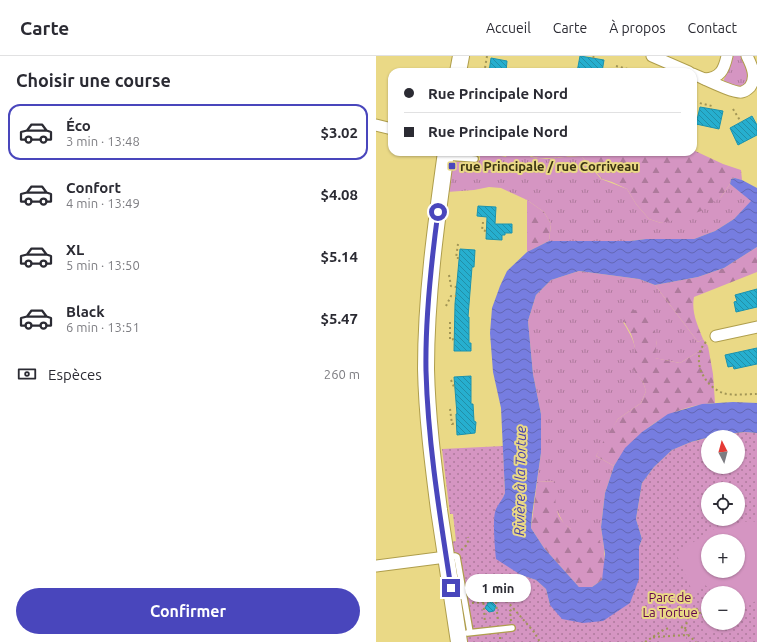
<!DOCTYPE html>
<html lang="fr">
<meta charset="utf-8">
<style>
body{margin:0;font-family:Ubuntu,sans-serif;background:#f7f7f7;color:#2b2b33;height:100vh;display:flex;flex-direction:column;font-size:15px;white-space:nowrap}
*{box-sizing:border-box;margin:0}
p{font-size:13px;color:#7c7c81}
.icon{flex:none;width:22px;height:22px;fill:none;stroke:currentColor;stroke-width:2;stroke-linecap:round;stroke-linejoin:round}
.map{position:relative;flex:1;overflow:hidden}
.drawer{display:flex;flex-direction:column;background:#fff;width:376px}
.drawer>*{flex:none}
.guide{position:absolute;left:12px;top:12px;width:309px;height:88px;border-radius:12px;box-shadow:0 1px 3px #0004;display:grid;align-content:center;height:88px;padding:0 16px;background:#fff}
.needle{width:26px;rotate:354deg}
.controls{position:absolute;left:325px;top:374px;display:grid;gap:8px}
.controls a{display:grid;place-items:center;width:44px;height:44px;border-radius:50%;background:#fff;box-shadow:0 1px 3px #0004;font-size:20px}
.end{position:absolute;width:18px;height:18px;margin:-9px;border:5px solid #4946bc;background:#fff;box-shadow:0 0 0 2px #fff}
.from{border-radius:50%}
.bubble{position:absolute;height:28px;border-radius:14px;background:#fff;box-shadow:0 1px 3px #0004;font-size:13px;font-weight:700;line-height:28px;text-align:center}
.guide b{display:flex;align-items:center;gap:14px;height:38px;font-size:15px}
.guide b+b{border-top:1px solid #e1e1e2}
.guide i{width:10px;height:10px;background:#2b2b33}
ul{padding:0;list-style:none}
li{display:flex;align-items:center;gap:12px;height:56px;margin:0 8px 6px;padding:0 8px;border:2px solid transparent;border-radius:12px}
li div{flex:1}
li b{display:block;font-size:15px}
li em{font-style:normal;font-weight:700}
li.selected{border-color:#4946bc}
li>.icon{width:36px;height:36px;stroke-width:1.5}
h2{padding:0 16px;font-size:18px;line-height:48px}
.pay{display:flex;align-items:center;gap:10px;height:44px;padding:0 16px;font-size:15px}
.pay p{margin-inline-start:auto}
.cta{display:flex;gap:8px;margin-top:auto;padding:8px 16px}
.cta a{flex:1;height:46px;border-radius:24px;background:#4946bc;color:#fff;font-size:16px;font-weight:700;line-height:46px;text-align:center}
header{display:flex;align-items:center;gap:24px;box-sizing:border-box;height:56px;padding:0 20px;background:#fff;border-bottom:1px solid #e1e1e2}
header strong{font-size:19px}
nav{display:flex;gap:22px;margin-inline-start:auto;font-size:14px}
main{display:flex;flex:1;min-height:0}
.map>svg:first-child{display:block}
</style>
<header>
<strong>Carte</strong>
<nav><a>Accueil</a><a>Carte</a><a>À propos</a><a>Contact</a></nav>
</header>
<main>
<section class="drawer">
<h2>Choisir une course</h2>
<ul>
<li class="selected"><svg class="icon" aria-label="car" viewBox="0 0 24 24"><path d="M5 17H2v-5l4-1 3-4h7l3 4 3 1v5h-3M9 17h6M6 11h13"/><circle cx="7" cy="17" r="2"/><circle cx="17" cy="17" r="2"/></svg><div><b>Éco</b><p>3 min · 13:48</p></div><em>$3.02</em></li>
<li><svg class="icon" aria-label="car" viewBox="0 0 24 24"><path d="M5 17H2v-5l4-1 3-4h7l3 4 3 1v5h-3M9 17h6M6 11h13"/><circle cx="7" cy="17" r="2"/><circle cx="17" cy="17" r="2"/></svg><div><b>Confort</b><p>4 min · 13:49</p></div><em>$4.08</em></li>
<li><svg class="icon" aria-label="car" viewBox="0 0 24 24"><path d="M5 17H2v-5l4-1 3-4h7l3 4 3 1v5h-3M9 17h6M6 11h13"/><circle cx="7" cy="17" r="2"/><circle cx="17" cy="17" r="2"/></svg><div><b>XL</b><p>5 min · 13:50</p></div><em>$5.14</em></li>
<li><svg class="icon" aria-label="car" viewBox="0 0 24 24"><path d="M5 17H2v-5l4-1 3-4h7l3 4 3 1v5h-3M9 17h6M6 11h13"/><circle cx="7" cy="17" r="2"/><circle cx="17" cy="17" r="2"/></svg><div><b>Black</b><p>6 min · 13:51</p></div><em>$5.47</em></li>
</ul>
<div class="pay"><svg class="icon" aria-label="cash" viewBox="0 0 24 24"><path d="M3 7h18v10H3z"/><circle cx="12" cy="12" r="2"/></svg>Espèces<p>260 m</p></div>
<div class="cta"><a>Confirmer</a></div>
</section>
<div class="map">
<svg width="381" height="586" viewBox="0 0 381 586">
<defs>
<pattern id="grass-tufts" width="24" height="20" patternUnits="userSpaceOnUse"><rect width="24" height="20" fill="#d595c2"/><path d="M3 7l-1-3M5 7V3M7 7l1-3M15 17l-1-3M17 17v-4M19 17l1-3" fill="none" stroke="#ae7a9c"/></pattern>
<pattern id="forest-firs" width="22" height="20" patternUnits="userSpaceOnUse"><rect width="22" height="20" fill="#d595c2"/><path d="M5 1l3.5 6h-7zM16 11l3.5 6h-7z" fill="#ae7a9c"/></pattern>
<pattern id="park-dots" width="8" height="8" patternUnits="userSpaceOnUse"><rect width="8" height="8" fill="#d595c2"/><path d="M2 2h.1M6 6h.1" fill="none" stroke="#ae7a9c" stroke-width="1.8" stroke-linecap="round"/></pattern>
<pattern id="water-waves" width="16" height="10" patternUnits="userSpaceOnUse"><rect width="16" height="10" fill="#767de0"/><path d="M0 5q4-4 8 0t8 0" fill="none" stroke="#6267b4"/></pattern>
<pattern id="building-back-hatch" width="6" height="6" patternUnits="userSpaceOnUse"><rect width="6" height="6" fill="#26afcf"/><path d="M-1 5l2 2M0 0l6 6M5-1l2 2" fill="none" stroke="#228fa7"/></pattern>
</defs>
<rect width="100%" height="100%" fill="#ead986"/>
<g fill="url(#grass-tufts)">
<path d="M357,0H365L374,19L370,29C362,32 355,28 348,25V23L354,11Z"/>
<polygon points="104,96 125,96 125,100 130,101 132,96 149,96 155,101 170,103 189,101 206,101 225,123 251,133 260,148 273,163 285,167 345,141 354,128 376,145 358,163 339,175 318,183 270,183 254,185 173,185 175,168 168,156 151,144 125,132 113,131 98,134 71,136 76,105 98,107 104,104"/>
<path d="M203,215L263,223L279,229L322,286L327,283L332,290L304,307L278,302L281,284L247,266C258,284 262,292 258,313L267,326L270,335L265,347L242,363L220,400L238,410L229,437L225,471L228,491L219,481L195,473L188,468L179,451V425L161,426L165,397V358L157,318L152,265L160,239L175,224Z"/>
</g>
<g fill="url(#forest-firs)">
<path d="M317,94L347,108L365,114L366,124L359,122L355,123L354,128L345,141L325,155L303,163L285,167L273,163L260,148L251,133L236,126L226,123L206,101C200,101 195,100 189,101C175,101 161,106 149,96H317Z"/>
<polygon points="151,144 168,156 175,168 173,185 151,196"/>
<path d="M381,191V216L318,241C315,256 322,270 327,283L322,286L279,229L322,221L348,212Z"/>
<path d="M255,253L264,256L274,263L281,284L279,302L304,307L332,290L337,318L339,347C294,350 262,373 238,410L220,400L228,384L242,363L265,347L270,335L267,326L257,313C260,300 260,290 255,278C250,268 247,268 248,257Z"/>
<path d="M179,425C180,444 176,460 195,473L208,466L228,491L229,511L226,524L216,531H203L168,492L155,472L161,426Z"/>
</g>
<path fill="url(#park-dots)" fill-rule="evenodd" d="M369,376L381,377V586H88L74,486L80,485L77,458H74L66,393L127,390L129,437L125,447L120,454L145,519L160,524L170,533L174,549L263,523V491L266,483L260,463L266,427L278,411L296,394L315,386L332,382V411H362V381H334ZM332,433H362V463H332ZM332,485H362V515H332ZM332,537H362V567H332Z"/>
<g fill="#d595c2" fill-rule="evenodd">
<path d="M374,465L381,466V545L362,551V537H338L328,528L317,537L300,497L343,470ZM332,485H362V515H332Z"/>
<path d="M332,559V567H344L336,575L333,576C323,573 329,565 332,559Z"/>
<polygon points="310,580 310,586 284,586 283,582"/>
</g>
<path fill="url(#water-waves)" d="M359,122L366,124L381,132V191L348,212L322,221L279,229L263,223L203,215L175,224L160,239L152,265L157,318L165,358V397L156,459L155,472L168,492L203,531H216L226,524L229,498L225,471L229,437L238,410L249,392L266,376L292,358L326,348L357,346L381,347V377L369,376L342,379L315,386L296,394L278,411L266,427L260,463L266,483L263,491V523L254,547L227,565L207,567L186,563L174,549L170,533L160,524L145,519L120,503C119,492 116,462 120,453C123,447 127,443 129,437L125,352L117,316L114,277L116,252L124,230L131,215L151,196L173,185H254L270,183H318L339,175L358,163L375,145L354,128L355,123Z"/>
<g fill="url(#building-back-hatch)" stroke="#1a93ae">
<polygon points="204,0 228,4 226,16 201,16"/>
<polygon points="115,2 131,5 130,16 113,16"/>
<polygon points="324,51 347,55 343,73 320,68"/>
<polygon points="376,60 381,69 381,79 362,89 354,72"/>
<polygon points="102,150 120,151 119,168 136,168 136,177 129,177 129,179 126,179 126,184 110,183 111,161 101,160"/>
<polygon points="84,193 99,194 98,211 96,211 92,261 93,261 93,287 95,287 95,295 78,295 79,248"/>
<polygon points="381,233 381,251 360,256 358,246 361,245 359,239"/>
<polygon points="381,292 381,308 358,313 357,310 352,311 349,299"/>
<polygon points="95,320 95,348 97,348 98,365 100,366 99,377 81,379 80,358 81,358 78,321"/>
<polygon points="110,537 116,537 119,540 116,546 120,550 118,555 113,556 109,552 112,547 108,542"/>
</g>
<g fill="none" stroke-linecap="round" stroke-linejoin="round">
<defs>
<g id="lane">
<polyline points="71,101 99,103"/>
<polyline points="72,501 79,500 81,501 94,576"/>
<polyline points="91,577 136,572"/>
</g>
<g id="street">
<polyline points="276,0 313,16"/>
<path d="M317,18C327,22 358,38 366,36C370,35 372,33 374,31C381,21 376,10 371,0"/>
<path d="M329,23C344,22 348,14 351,0"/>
<polyline points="0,69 16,73"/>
<polyline points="340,280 381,271"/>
<polyline points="0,510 70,501"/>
</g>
<g id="secondary">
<polyline points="82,16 85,0"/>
<path d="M70,96C60,168 50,240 50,313C51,360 57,407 63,454C70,498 76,542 83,586"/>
</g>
</defs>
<use href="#lane" stroke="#af9e4c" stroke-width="8"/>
<use href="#street" stroke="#af9e4c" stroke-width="13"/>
<use href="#secondary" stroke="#af9e4c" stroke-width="18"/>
<g stroke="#a19555" stroke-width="2" stroke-dasharray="2 3" stroke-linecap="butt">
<polyline points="111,0 109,12 113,13"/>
<polyline points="217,2 218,0"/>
<polyline points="240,10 256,14 256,16"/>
<polyline points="319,46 336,50 335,53"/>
<polyline points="357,53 365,66"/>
<polyline points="107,166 106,174 110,175"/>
<polyline points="82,188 80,202 83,202"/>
<polyline points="73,219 75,230 80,231"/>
<polyline points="70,250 75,240 80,240"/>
<polyline points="74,266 74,284 78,283"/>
<path d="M330,286C314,302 327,330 347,337C356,340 371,338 381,338"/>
<polyline points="75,324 78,331"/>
<polyline points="74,353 76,368 80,367"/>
<path d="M85,494C90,490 93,487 92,481"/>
<path d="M93,526C102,530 107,524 118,530L158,576L164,586"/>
<polyline points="106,527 109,567"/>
<polyline points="96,547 120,545 122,566"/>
<polyline points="135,565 134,555 137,552"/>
<polyline points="305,571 309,573 311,579"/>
<polyline points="309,573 313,558 320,552 329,563"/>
<polyline points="124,581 124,586"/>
<polyline points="277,581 312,579 320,586"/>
<polyline points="269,586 289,573 295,572"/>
</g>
<use href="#lane" stroke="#fff" stroke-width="5.5"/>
<use href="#street" stroke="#fff" stroke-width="11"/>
<use href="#secondary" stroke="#fff" stroke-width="16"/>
</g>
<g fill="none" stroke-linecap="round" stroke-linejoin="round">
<path stroke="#4946bc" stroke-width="5" d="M62,156C55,208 49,262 50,315C52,388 64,460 75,532"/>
</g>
<rect fill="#4946bc" stroke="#ead986" stroke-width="1.5" x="72" y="106" width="8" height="8" rx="2"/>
<g text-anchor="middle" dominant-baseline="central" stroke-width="4" stroke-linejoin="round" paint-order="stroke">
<g font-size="13" font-weight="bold" fill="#3b3411" stroke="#ead986" text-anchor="start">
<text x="84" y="110">rue Principale / rue Corriveau</text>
</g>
<g font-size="13" fill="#5f034e" stroke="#ead986">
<text x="294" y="541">Parc de<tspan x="294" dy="15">La Tortue</tspan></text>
</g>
<g font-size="14" font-style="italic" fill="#413caf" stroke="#ead986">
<text transform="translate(144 425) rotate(-89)">Rivière à la Tortue</text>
</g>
</g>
</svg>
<div class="controls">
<a><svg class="needle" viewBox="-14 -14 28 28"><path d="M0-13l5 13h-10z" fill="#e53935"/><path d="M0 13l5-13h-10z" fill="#7c7c81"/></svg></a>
<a><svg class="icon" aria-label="locate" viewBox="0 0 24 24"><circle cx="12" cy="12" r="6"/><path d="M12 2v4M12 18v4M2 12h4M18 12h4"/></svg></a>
<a>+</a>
<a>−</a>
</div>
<i class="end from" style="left:62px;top:156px"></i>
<i class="end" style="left:75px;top:532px"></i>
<div class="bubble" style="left:89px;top:518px;width:66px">1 min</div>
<div class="guide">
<b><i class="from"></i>Rue Principale Nord</b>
<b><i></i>Rue Principale Nord</b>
</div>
</div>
</main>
